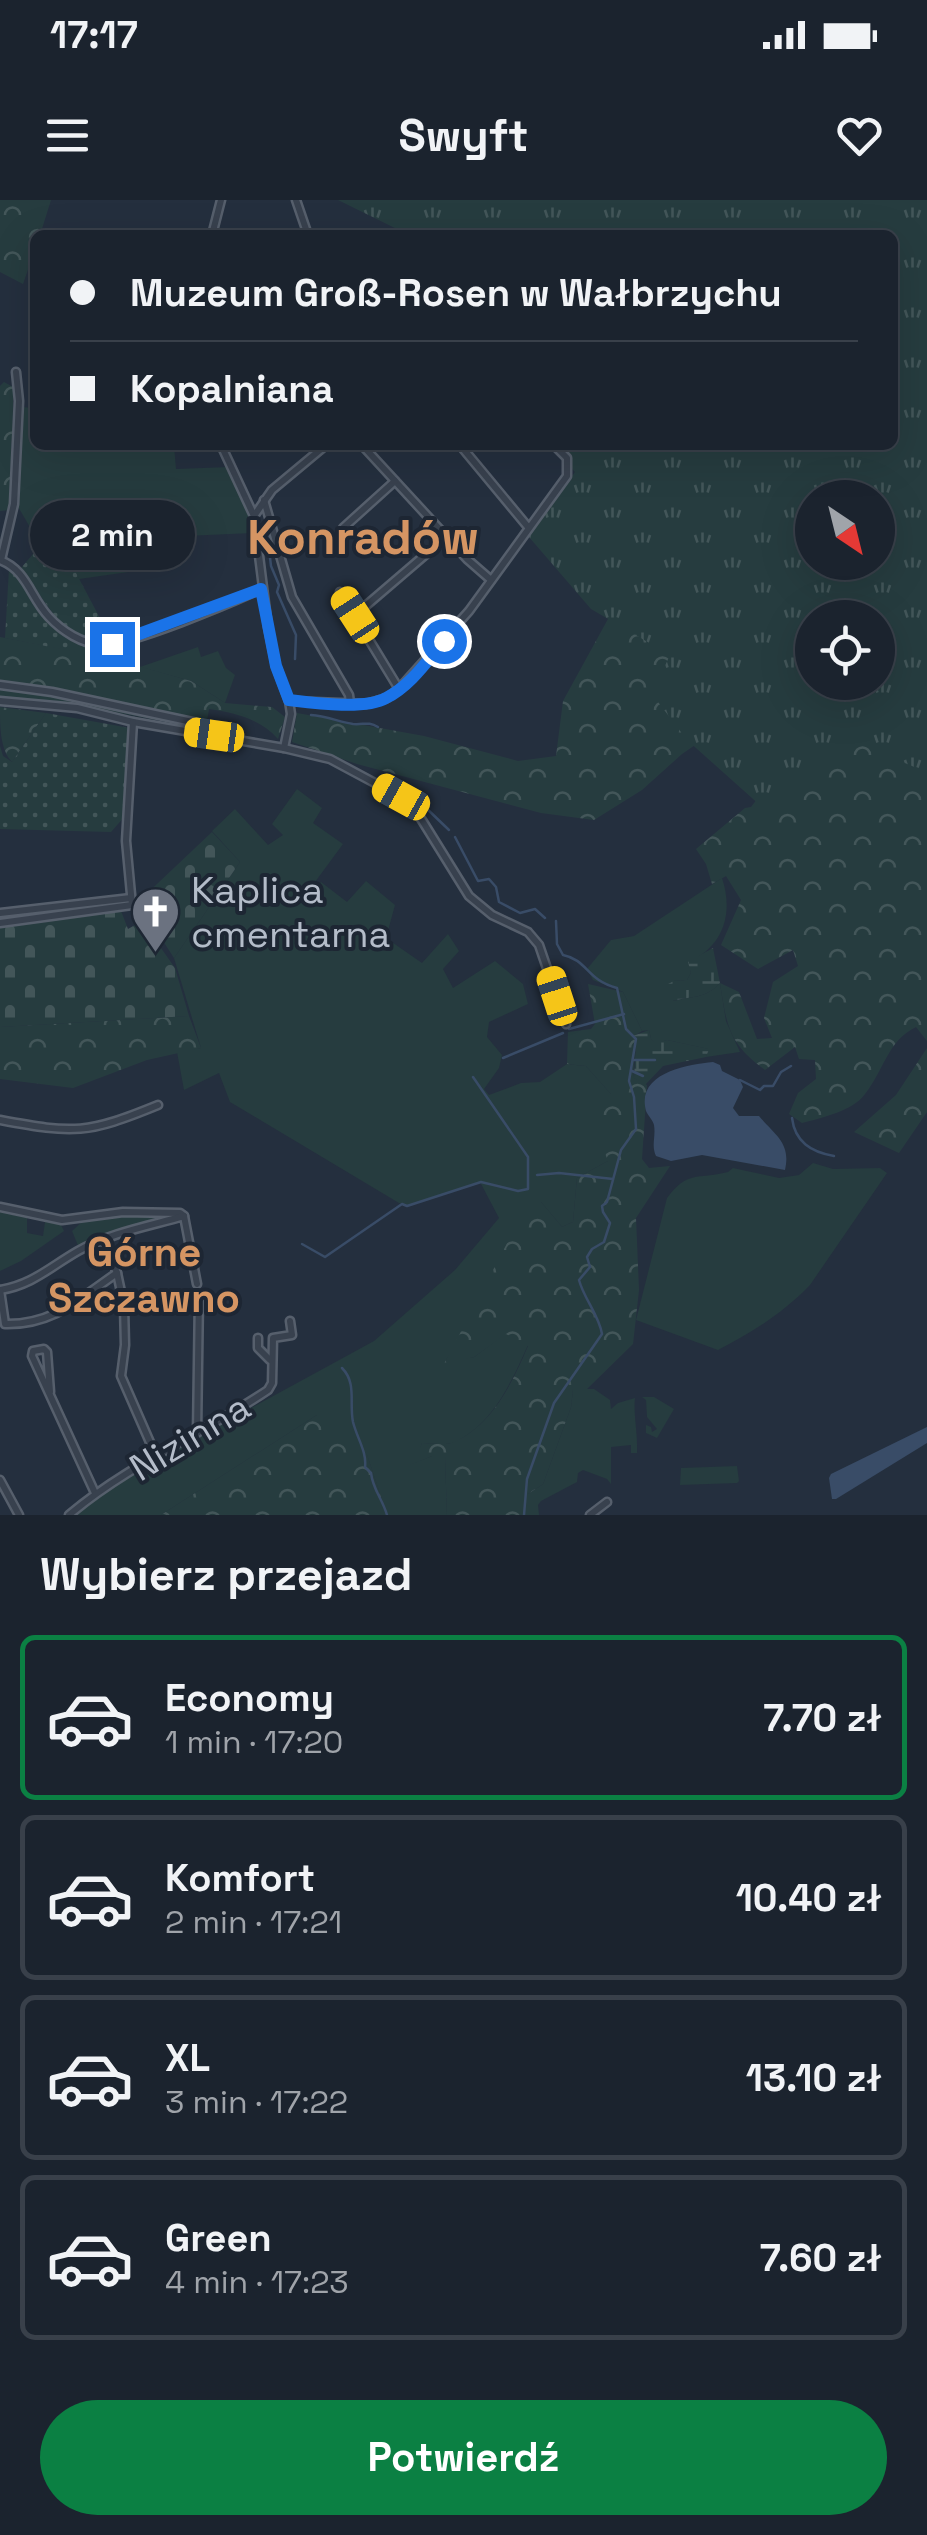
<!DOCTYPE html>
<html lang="pl">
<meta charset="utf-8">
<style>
body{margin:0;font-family:"Space Grotesk",sans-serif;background:#282f3a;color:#f1f3f6;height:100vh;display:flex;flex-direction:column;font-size:38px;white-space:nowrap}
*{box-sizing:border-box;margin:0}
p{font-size:32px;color:#a0a4aa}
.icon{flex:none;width:55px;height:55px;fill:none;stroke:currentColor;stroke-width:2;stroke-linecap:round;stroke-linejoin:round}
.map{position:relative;height:1315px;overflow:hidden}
.side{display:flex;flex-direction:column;background:#1b232e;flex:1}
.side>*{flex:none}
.banner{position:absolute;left:30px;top:30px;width:868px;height:220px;border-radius:15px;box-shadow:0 10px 40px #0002,0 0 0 2px #39404a;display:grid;align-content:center;height:220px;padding:0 40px;background:#1b232e}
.needle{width:65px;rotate:145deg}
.tools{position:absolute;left:795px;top:280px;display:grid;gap:20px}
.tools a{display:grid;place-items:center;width:100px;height:100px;border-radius:50%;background:#1b232e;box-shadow:0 10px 40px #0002,0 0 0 2px #39404a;font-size:50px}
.end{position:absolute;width:45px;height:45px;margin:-22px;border:12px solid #1a73e8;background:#fff;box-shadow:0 0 0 5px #fff}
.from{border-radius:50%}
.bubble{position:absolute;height:70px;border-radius:35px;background:#1b232e;box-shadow:0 10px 40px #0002,0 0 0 2px #39404a;font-size:32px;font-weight:600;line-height:70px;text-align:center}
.car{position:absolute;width:30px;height:60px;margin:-30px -15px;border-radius:12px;box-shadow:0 0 8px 2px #0007;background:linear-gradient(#f5c518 24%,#345 0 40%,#f5c518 0 76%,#345 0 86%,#f5c518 0)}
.banner b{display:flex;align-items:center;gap:35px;height:95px;font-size:38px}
.banner b+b{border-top:2px solid #39404a}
.banner i{width:25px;height:25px;background:#f1f3f6}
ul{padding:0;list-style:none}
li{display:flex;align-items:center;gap:30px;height:165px;margin:0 20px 15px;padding:0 20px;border:5px solid #39404a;border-radius:15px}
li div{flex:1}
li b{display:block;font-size:38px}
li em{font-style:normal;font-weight:600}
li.selected{border-color:#0b8043}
li>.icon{width:90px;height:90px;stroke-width:1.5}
h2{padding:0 40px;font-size:45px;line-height:120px}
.cta{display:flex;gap:20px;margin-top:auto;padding:20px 40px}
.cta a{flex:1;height:115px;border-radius:60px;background:#0b8043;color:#fff;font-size:40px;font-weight:600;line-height:115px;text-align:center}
.status{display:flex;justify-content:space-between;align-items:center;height:70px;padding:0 50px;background:#1b232e;direction:ltr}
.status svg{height:28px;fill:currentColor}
header{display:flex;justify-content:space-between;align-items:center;height:130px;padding:0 40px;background:#1b232e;font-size:45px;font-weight:600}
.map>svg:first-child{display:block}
</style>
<div class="status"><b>17:17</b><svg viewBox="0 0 49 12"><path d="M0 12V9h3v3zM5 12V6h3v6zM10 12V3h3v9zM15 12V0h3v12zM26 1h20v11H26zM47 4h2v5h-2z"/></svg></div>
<header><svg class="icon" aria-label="menu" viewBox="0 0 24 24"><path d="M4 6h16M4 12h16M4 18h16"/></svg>Swyft<svg class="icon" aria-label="heart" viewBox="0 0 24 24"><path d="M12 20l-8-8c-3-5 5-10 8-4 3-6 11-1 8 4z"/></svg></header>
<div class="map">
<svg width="927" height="1315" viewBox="0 0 927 1315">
<defs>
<pattern id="forest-crowns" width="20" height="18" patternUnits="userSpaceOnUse" patternTransform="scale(2.5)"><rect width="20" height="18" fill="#263c3f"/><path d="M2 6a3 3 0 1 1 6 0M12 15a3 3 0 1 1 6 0" fill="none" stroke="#435659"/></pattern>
<pattern id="wetland-marsh" width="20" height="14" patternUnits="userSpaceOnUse" patternTransform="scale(2.5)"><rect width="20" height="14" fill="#263c3f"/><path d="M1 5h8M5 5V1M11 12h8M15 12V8" fill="none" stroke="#435659"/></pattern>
<pattern id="cemetery-stones" width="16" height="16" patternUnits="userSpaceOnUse" patternTransform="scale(2.5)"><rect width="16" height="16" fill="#263c3f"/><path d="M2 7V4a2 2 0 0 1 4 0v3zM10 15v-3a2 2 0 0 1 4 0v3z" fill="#435659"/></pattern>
<pattern id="park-tufts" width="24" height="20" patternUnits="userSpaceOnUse" patternTransform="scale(2.5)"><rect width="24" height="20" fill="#263c3f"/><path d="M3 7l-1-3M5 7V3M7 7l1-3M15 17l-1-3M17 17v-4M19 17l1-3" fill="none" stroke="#435659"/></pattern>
<pattern id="garden-dots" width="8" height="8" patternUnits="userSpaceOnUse" patternTransform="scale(2.5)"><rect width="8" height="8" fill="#263c3f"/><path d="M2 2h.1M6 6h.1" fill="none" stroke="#435659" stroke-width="1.8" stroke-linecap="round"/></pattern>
</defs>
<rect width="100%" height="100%" fill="#242f3e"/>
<g fill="#263c3f">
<polygon points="21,207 35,208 35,245 174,245 176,269 229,267 244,296 253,333 140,338 143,370 79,379 66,354 31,329 17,305"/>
<polygon points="198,447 201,457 218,451 226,468 235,475 225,503 191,481 140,467"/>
<polygon points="0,487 56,495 203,529 56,501 0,497"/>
<path d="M297,589L322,608L313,623L343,644L304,697L308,700L321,682L347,702L366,681L395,705L386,738L422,763L448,734L459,751L443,769L453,788L495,761L523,784L528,804L489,822L487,837L502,855L499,868L484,889L489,895L521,883L540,882L567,864L586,866L612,895L608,961L577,978L573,1022L562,1027L541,1002L445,1162L474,1157L506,1133L528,1145C512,1181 493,1224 455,1242C446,1246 432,1243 422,1243L419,1254L406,1266L432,1256H445L447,1315H387L367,1255L317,1215L161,1315H77L97,1297L152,1262L374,1141L455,1070L499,1018L480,982L407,1006L399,1003L230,902L219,873L184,890L177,852L201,848L174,758L240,662L212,631L235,609L268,645L283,635L272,624Z"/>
<path d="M722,678C734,714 723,746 689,762L691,773L687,780L674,781L673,801C692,796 705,799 720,783L726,821L740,852L706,857L708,849L667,840L656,844L651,839L649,830L642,831L623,792L593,780L587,769L611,740L634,736Z"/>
<path d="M813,963L833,969L880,968L887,973L810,1085C783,1113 753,1132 718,1150L636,1120L667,998C688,970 696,980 728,972L733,968L779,978L799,975Z"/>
<polygon points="0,1012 27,1018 27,1033 43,1036 45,1022 60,1023 64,1031 21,1061 0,1071"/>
<polygon points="128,1014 177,1016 116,1032 79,1048 72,1031 84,1020"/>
<path d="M573,1189H594L610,1200L611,1209L618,1203L635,1198C633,1212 638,1234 637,1253H631V1245L611,1247V1284L607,1279L583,1270L578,1273L577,1282L541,1301L538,1305L539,1315H528V1294L543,1284L571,1207Z"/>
<polygon points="642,1197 654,1197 674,1209 657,1238 646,1233 646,1225 651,1227 652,1232 657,1229 647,1217 646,1200"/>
<polygon points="737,1266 739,1281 737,1283 680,1285 681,1268"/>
</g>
<g fill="url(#forest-crowns)">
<polygon points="0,0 51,0 40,35 35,35 35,49 23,84 0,72"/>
<path d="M4,182L13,187C14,228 9,269 10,310L0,311V186Z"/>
<polygon points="576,279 736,517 682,554 642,590 594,620 541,613 357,564 292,542 297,513 424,536 518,561 556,556 563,501 608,419 619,414 536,333 542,318"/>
<path d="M927,392V841L916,827C888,840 884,870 865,894C853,911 821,918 802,923L789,914L798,893L816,879L815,860L799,859L795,847L765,870C728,843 727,826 720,783L739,792L757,839L772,838L764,818L773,782L798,766L793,750L758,769L721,745L741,700L726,676L712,684L706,664L696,649L745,608L751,607L827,508L878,482Z"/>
<path d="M0,437L110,458L191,481L225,503L272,507L285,517L278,539C260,519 236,513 209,509L207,521L30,485L0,482Z"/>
<path d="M0,507L46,513L12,562C0,550 0,526 0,507Z"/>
<path d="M588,784L623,792L642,831L634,836C638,848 632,864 634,878L647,885L642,959L649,968L670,966L636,1018L639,1090L633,1144L587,1189H573L571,1207L543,1284L528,1294V1315H447L445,1256H432L405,1267L403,1259L418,1254L422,1243C432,1243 446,1246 454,1242C493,1225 513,1181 528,1146L506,1134L474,1157L444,1164L528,1003L541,1002L562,1027L573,1022L577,978L608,961L594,925L611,894L586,866L567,864L568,832L591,829L595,824Z"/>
<polygon points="189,816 201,848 147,860 73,888 0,879 0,827"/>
<polygon points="927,848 927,912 899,953 854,932 896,895"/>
<polygon points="317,1215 343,1216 367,1255 387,1315 161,1315"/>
</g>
<g fill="url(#wetland-marsh)">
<path d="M713,748L720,783C705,799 692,796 672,801L664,786L674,781L687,780L691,773L688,762Z"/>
<polygon points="649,830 651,839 656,843 667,840 709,849 706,857 663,866 645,885 634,878 636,843 633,836"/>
</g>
<g fill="url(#cemetery-stones)">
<polygon points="212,632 240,662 174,758 138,702"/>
<polygon points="121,711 128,729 142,721 175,768 189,816 0,827 0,726"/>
</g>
<path fill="url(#park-tufts)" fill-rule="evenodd" d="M338,0H927V566L919,569L853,541L770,614L687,540L652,494L670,455L591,409L529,337L575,272L551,245H892V35H398L401,31ZM812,298H878V362H812ZM812,418H878V482H812Z"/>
<g fill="url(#garden-dots)">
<path d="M46,339L66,354L111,439C64,450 44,396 21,368Z"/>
<path d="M9,369L17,374C46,409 65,449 115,448L121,461L5,438Z"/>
<polygon points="46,513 130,528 125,616 111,632 0,629 0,546 3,556 12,562"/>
</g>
<g fill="#394c67">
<path d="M713,862L720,865L722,871L740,880L743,887L733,908L739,916H759C776,936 791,943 785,970L702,955L671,961L656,956C651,945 656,937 654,925C653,920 648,916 646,911C636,873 686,865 713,862Z"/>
<polygon points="927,1227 927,1243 836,1299 832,1299 829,1278 831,1274"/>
</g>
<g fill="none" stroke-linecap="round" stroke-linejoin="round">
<g stroke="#394c67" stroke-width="2.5">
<polyline points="265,316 271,366 279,385 277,392 296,435 295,459"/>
<path d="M311,515C326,516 340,522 353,524C364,525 368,521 378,527"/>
<polyline points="401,593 425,607 449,630"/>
<polyline points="455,637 478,681 489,679 496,687 499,702 520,713 535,709 545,718"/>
<polyline points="569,829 624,814"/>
<polyline points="503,858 563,833"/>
<polyline points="633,860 655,860"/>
<polyline points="632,871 643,876"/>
<polyline points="740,880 760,890 764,886 773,886 781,872 791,866"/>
<path d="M792,918C795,942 811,952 834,956"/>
<polyline points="537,975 559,973 613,979"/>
<polyline points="302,1044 325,1057 402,1004 407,1006 481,982 518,991 528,989 528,957 473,877"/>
<path d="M342,1168C357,1183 349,1203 353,1222C357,1238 367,1252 365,1267L371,1273C373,1290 382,1298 387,1315"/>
<path d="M524,1315L527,1279L554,1203L602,1134C599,1115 584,1099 579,1080L590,1067L587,1057L592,1049L604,1042L610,1023L603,1012L602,1006L607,1002L621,950L636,929L634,897L629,881L636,839L626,829L617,788C586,780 588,760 563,755L557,744L556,721"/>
</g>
<defs>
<g id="street">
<polyline points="296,0 308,35"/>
<polyline points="212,35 221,0"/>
<polyline points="221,245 254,316 268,427 276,466 289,501 291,514 284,548"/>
<polyline points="362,245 467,359 491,380"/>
<polyline points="460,245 528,327"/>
<polyline points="264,300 292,397 349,495 350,503"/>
<polyline points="254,316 272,290 326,245"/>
<polyline points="343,328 395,281"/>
<path d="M0,360C27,370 30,397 49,417C62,431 82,444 102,445C131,445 231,403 261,389"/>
<polyline points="1,360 14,304 19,201 16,172"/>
<polyline points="340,392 399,489"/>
<polyline points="355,415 446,337"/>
<polyline points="0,485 52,492 211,526 214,534"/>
<polyline points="0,501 77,508 133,522 284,548 330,559 401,597 415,609 469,696 492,715 528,732 539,745 566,824"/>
<polyline points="289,501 366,504 387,498 399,489 469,411 567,276 567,258 554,245"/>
<polyline points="0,713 131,698"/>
<polyline points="0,723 132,705 126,641 133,522"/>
<path d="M0,920C75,934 87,934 158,905"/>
<polyline points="0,1007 62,1020 123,1012 180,1013 184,1016"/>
<polyline points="104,1040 117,1073 124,1106 125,1145 121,1176 156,1256"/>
<path d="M0,1090C32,1085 50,1067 78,1051C110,1033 149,1026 184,1016L197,1084"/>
<path d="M0,1090L5,1124C53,1125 79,1099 117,1073"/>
<polyline points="258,1138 258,1148 270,1160"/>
<polyline points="50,1192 47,1152 44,1149 33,1151 32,1156 95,1293"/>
<polyline points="197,1233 199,1095"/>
<polyline points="0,1280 19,1315"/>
<path d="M69,1315C129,1264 203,1234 268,1190L272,1183L273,1138L292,1135L290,1121"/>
<polyline points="590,1315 607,1302"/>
</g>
</defs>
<use href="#street" stroke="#565f6c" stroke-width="11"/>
<use href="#street" stroke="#38414e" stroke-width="6"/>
</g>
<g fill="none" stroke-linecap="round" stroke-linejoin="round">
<path stroke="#1a73e8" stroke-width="12" d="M112,444L261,389L276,466L289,500C314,503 365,510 386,498C410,486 427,461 444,441"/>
</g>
<defs>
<symbol id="church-pin" viewBox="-11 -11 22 30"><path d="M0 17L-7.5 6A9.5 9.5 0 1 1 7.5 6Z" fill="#6b7280" stroke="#1d2633"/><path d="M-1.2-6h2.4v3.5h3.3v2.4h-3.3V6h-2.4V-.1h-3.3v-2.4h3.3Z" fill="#fff"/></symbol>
</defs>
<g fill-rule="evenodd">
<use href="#church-pin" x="128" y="684" width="55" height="75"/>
</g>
<g text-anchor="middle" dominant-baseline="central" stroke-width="8" stroke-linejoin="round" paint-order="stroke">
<g font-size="38" fill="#b4bcc9" stroke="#1d2633" text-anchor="start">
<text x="191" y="690">Kaplica<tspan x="191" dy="44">cmentarna</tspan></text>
</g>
<g font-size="38" fill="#b4bcc9" stroke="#1d2633">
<text transform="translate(190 1237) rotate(-31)">Nizinna</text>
</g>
<g font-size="40" font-weight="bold" fill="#d59563" stroke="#1d2633">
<text x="144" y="1052">Górne<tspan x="144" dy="46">Szczawno</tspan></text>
</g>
<g font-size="48" font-weight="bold" fill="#d59563" stroke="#1d2633">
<text x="363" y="337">Konradów</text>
</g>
</g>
</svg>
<div class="tools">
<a><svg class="needle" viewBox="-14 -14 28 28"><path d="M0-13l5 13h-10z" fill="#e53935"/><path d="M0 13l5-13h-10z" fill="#a0a4aa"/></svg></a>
<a><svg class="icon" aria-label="locate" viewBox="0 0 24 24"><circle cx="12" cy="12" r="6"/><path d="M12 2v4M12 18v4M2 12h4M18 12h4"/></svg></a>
</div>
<i class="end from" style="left:444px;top:441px"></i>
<i class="end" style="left:112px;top:444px"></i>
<div class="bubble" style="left:30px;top:300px;width:165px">2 min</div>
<i class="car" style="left:355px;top:415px;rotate:327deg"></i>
<i class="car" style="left:214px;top:535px;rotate:278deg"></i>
<i class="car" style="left:401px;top:597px;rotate:299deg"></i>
<i class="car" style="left:557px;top:796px;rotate:342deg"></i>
<div class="banner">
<b><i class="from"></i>Muzeum Groß-Rosen w Wałbrzychu</b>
<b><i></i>Kopalniana</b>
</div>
</div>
<section class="side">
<h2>Wybierz przejazd</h2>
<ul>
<li class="selected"><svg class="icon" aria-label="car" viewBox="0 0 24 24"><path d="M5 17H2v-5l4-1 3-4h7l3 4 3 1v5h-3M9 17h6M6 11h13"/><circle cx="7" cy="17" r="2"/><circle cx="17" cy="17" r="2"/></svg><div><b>Economy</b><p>1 min · 17:20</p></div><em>7.70 zł</em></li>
<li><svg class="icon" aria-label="car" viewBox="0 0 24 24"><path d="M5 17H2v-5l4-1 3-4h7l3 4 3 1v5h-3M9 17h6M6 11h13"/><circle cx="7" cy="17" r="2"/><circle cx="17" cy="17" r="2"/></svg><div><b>Komfort</b><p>2 min · 17:21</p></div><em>10.40 zł</em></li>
<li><svg class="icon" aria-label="car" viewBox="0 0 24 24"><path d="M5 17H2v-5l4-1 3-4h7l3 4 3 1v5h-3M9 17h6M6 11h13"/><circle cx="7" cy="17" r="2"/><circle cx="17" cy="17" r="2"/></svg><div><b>XL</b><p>3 min · 17:22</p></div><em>13.10 zł</em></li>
<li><svg class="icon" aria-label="car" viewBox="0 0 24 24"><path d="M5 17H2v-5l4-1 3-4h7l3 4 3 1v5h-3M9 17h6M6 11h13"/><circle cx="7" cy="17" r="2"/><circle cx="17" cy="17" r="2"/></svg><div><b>Green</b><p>4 min · 17:23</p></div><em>7.60 zł</em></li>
</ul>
<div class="cta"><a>Potwierdź</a></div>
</section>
